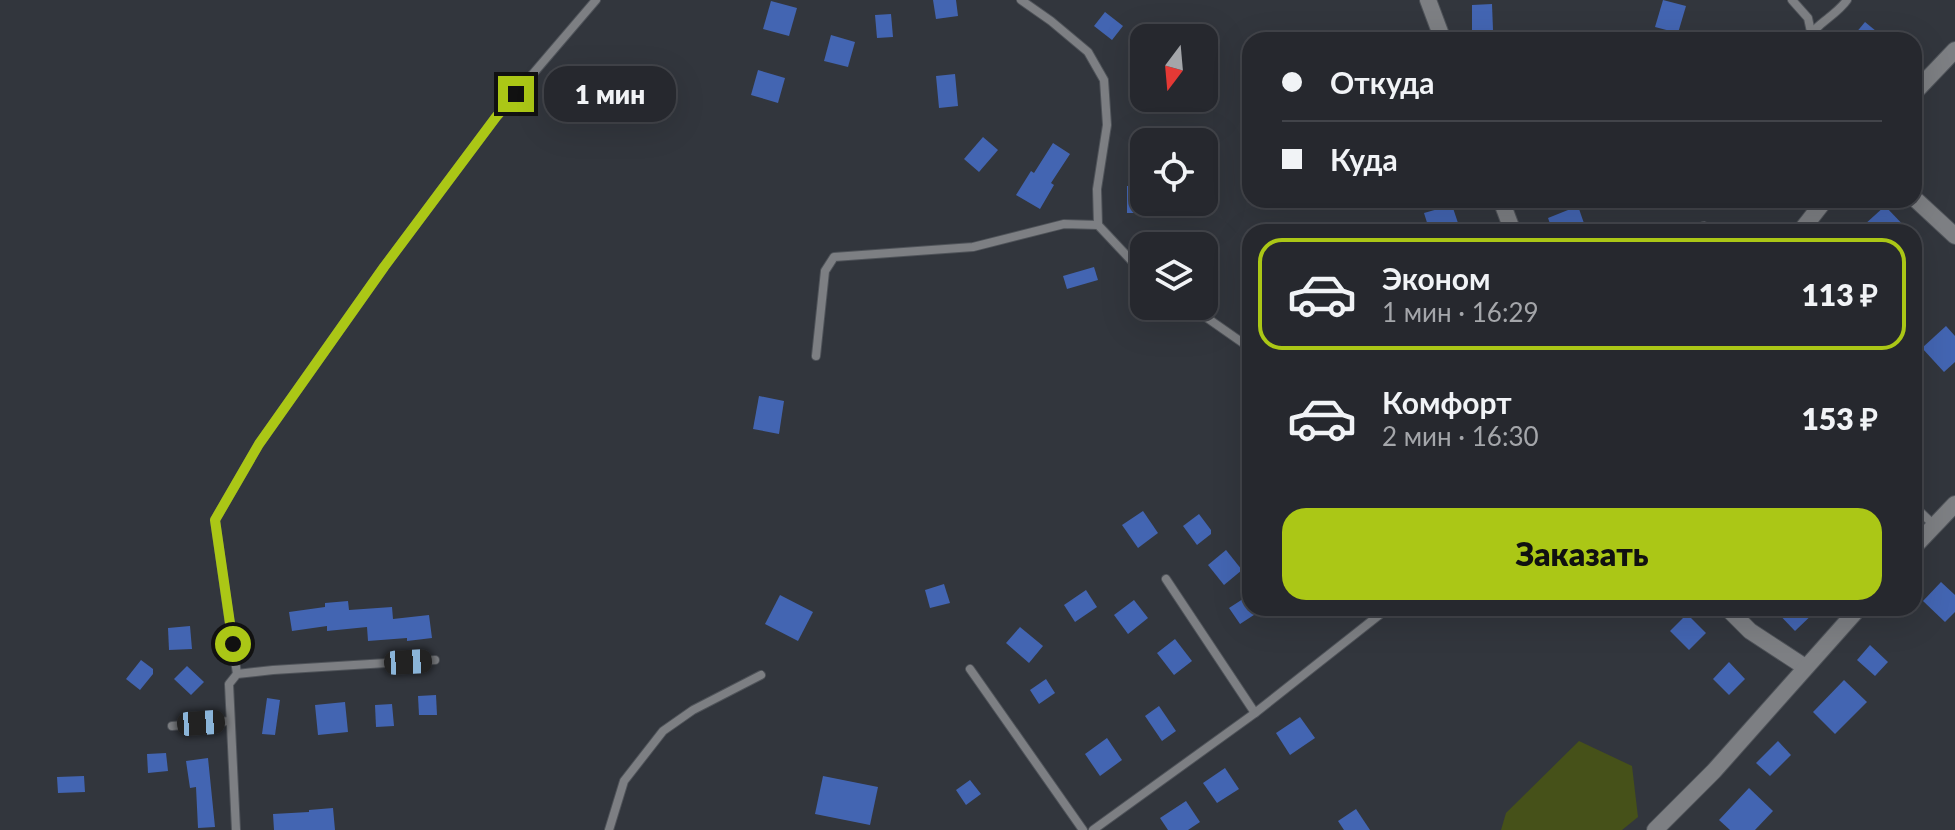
<!DOCTYPE html>
<html lang="ru">
<meta charset="utf-8">
<style>
body{margin:0;font-family:Lato,sans-serif;background:#2e3036;color:#f1f3f6;height:100vh;display:flex;flex-direction:column;font-size:30px;white-space:nowrap}
*{box-sizing:border-box;margin:0}
p{font-size:26px;color:#a4a6aa}
.icon{flex:none;width:44px;height:44px;fill:none;stroke:currentColor;stroke-width:2;stroke-linecap:round;stroke-linejoin:round}
.map{position:relative;flex:1;overflow:hidden}
.details{position:absolute;left:1242px;top:224px;width:680px;height:392px;display:flex;flex-direction:column;background:#26282e;border-radius:24px;box-shadow:0 8px 32px #0002,0 0 0 2px #42444a}
.details>*{flex:none}
.guide{position:absolute;left:1242px;top:32px;width:680px;height:176px;border-radius:24px;box-shadow:0 8px 32px #0002,0 0 0 2px #42444a;display:grid;align-content:center;height:176px;padding:0 40px;background:#26282e}
.needle{width:52px;rotate:196deg}
.fabs{position:absolute;left:1130px;top:24px;display:grid;gap:16px}
.fabs a{display:grid;place-items:center;width:88px;height:88px;border-radius:16px;background:#26282e;box-shadow:0 8px 32px #0002,0 0 0 2px #42444a;font-size:40px}
.end{position:absolute;width:36px;height:36px;margin:-18px;border:10px solid #abc716;background:#111;box-shadow:0 0 0 4px #111}
.from{border-radius:50%}
.bubble{position:absolute;height:56px;border-radius:24px;background:#26282e;box-shadow:0 8px 32px #0002,0 0 0 2px #42444a;font-size:26px;font-weight:800;line-height:56px;text-align:center}
.car{position:absolute;width:24px;height:48px;margin:-24px -12px;border-radius:10px;box-shadow:0 0 6px 2px #0007;background:linear-gradient(#222 24%,#8ab4d8 0 40%,#222 0 76%,#8ab4d8 0 86%,#222 0)}
.guide b{display:flex;align-items:center;gap:28px;height:76px;font-size:30px}
.guide b+b{border-top:2px solid #42444a}
.guide i{width:20px;height:20px;background:#f1f3f6}
ul{padding:14px 0 0;list-style:none}
li{display:flex;align-items:center;gap:24px;height:112px;margin:0 16px 12px;padding:0 24px;border:4px solid transparent;border-radius:24px}
li div{flex:1}
li b{display:block;font-size:30px}
li em{font-style:normal;font-weight:800}
li.on{border-color:#abc716}
li>.icon{width:72px;height:72px;stroke-width:1.5}
.button{display:flex;gap:16px;margin-top:auto;padding:16px 40px}
.button a{flex:1;height:92px;border-radius:24px;background:#abc716;color:#111;font-size:32px;font-weight:800;line-height:92px;text-align:center}
.map>svg:first-child{display:block}
</style>
<div class="map">
<svg width="1955" height="830" viewBox="0 0 1955 830">
<rect width="100%" height="100%" fill="#32363d"/>
<polygon fill="#465119" points="1579,741 1632,766 1638,817 1622,830 1501,830 1506,813"/>
<g fill="#4365b2">
<polygon points="933,0 956,0 958,16 936,19"/>
<polygon points="1663,0 1686,6 1678,33 1655,27"/>
<polygon points="771,1 797,8 789,36 763,29"/>
<polygon points="1492,4 1493,30 1472,30 1472,5"/>
<polygon points="1105,12 1123,26 1112,40 1094,26"/>
<polygon points="891,14 893,37 877,38 875,15"/>
<polygon points="1865,22 1887,40 1850,40"/>
<polygon points="831,35 855,42 848,67 824,61"/>
<polygon points="758,70 785,78 778,103 751,95"/>
<polygon points="955,74 958,106 939,108 936,76"/>
<polygon points="983,137 998,150 979,172 964,159"/>
<polygon points="1053,143 1070,154 1051,183 1054,185 1040,209 1016,195 1031,171 1034,173"/>
<polygon points="1144,185 1144,202 1148,202 1149,213 1127,213 1127,186"/>
<polygon points="1452,205 1461,232 1430,232 1424,213"/>
<polygon points="1578,206 1587,232 1553,232 1548,218"/>
<polygon points="1885,206 1910,232 1871,232 1864,225"/>
<polygon points="1094,267 1098,280 1067,289 1063,276"/>
<polygon points="1946,326 1955,336 1955,362 1944,372 1922,348"/>
<polygon points="759,396 784,401 779,434 753,429"/>
<polygon points="1143,511 1158,533 1138,548 1122,525"/>
<polygon points="1199,514 1211,530 1211,534 1197,545 1183,526"/>
<polygon points="1226,550 1242,570 1224,585 1208,565"/>
<polygon points="1941,582 1955,595 1955,612 1945,622 1923,601"/>
<polygon points="944,584 950,603 930,608 925,590"/>
<polygon points="1086,590 1097,607 1075,622 1064,605"/>
<polygon points="780,595 813,612 798,641 765,624"/>
<polygon points="1246,597 1250,602 1250,608 1254,608 1257,613 1240,624 1229,608"/>
<polygon points="1134,600 1148,618 1128,634 1114,615"/>
<polygon points="348,601 349,610 392,607 393,619 429,615 432,638 407,641 407,638 368,641 367,627 327,631 327,626 292,631 289,612 325,607 325,603"/>
<polygon points="1773,608 1819,608 1795,631"/>
<polygon points="1687,614 1706,633 1689,650 1670,631"/>
<polygon points="190,626 192,649 169,650 168,628"/>
<polygon points="1020,627 1043,646 1029,663 1006,643"/>
<polygon points="1175,639 1192,661 1174,675 1157,653"/>
<polygon points="1870,645 1888,662 1875,676 1857,660"/>
<polygon points="141,660 153,669 153,674 140,690 126,679"/>
<polygon points="1729,662 1745,679 1729,695 1713,679"/>
<polygon points="187,666 204,682 191,695 174,679"/>
<polygon points="1046,679 1055,693 1039,704 1030,690"/>
<polygon points="1844,680 1867,702 1835,734 1813,712"/>
<polygon points="436,695 437,715 419,715 418,696"/>
<polygon points="267,698 280,700 275,735 262,734"/>
<polygon points="345,702 348,732 318,735 315,705"/>
<polygon points="392,704 394,726 376,727 375,705"/>
<polygon points="1159,706 1176,731 1162,741 1145,716"/>
<polygon points="1300,717 1315,738 1290,755 1276,733"/>
<polygon points="1107,738 1122,760 1100,776 1085,754"/>
<polygon points="1778,741 1791,755 1770,776 1756,763"/>
<polygon points="166,753 168,771 148,773 147,754"/>
<polygon points="208,758 215,827 198,828 196,787 190,788 186,761"/>
<polygon points="1225,768 1239,789 1217,803 1203,783"/>
<polygon points="84,776 85,792 58,793 57,777"/>
<polygon points="823,776 878,787 870,825 815,814"/>
<polygon points="970,780 981,794 966,805 956,790"/>
<polygon points="1749,788 1773,811 1755,830 1730,830 1719,820"/>
<polygon points="1186,801 1200,822 1188,830 1168,830 1160,818"/>
<polygon points="333,808 335,830 274,830 273,814 309,812 309,810"/>
<polygon points="1356,809 1370,830 1344,830 1338,821"/>
</g>
<g fill="none" stroke-linecap="round" stroke-linejoin="round">
<defs>
<g id="service">
<polyline points="1021,0 1051,21 1088,52 1104,80 1107,125 1097,189 1098,225"/>
<polyline points="1792,0 1808,18 1811,32"/>
<polyline points="1572,40 1586,36 1598,40"/>
<path d="M1807,40C1816,23 1836,16 1847,0"/>
<polyline points="1689,232 1704,226"/>
<polyline points="1190,306 1250,348"/>
<polyline points="816,356 825,271 834,257 973,247 1064,224 1098,225 1144,274"/>
<polyline points="1914,506 1934,525"/>
<polyline points="1166,579 1255,713"/>
<polyline points="970,669 1083,830"/>
<polyline points="237,674 215,520 259,444 384,267 496,117 596,0"/>
<polyline points="172,726 230,721"/>
<polyline points="236,830 229,684 237,674 273,670 435,660"/>
<polyline points="609,830 624,781 663,731 693,710 761,675"/>
<polyline points="1093,830 1255,713 1388,608"/>
</g>
<g id="minor">
<polyline points="1428,0 1443,40"/>
<polyline points="1914,93 1955,50"/>
<polyline points="1914,198 1955,236"/>
<polyline points="1501,200 1513,232"/>
<polyline points="1800,232 1825,200"/>
<polyline points="1914,547 1955,504"/>
<polyline points="1727,608 1750,631 1805,667"/>
<polyline points="1655,830 1714,771 1859,608"/>
</g>
</defs>
<use href="#service" stroke="#4f5359" stroke-width="10"/>
<use href="#minor" stroke="#4f5359" stroke-width="18"/>
<use href="#service" stroke="#7d7f83" stroke-width="8"/>
<use href="#minor" stroke="#7d7f83" stroke-width="16"/>
</g>
<g fill="none" stroke-linecap="round" stroke-linejoin="round">
<polyline stroke="#abc716" stroke-width="10" points="233,644 215,520 259,444 384,267 496,117 516,94"/>
</g>
</svg>
<div class="fabs">
<a><svg class="needle" viewBox="-14 -14 28 28"><path d="M0-13l5 13h-10z" fill="#e53935"/><path d="M0 13l5-13h-10z" fill="#a4a6aa"/></svg></a>
<a><svg class="icon" aria-label="locate" viewBox="0 0 24 24"><circle cx="12" cy="12" r="6"/><path d="M12 2v4M12 18v4M2 12h4M18 12h4"/></svg></a>
<a><svg class="icon" aria-label="layers" viewBox="0 0 24 24"><path d="M12 4l9 5-9 5-9-5zM3 14l9 5 9-5"/></svg></a>
</div>
<i class="end from" style="left:233px;top:644px"></i>
<i class="end" style="left:516px;top:94px"></i>
<div class="bubble" style="left:544px;top:66px;width:132px">1 мин</div>
<i class="car" style="left:408px;top:662px;rotate:87deg"></i>
<i class="car" style="left:201px;top:723px;rotate:86deg"></i>
<div class="guide">
<b><i class="from"></i>Откуда</b>
<b><i></i>Куда</b>
</div>
<section class="details">
<ul>
<li class="on"><svg class="icon" aria-label="car" viewBox="0 0 24 24"><path d="M5 17H2v-5l4-1 3-4h7l3 4 3 1v5h-3M9 17h6M6 11h13"/><circle cx="7" cy="17" r="2"/><circle cx="17" cy="17" r="2"/></svg><div><b>Эконом</b><p>1 мин · 16:29</p></div><em>113 ₽</em></li>
<li><svg class="icon" aria-label="car" viewBox="0 0 24 24"><path d="M5 17H2v-5l4-1 3-4h7l3 4 3 1v5h-3M9 17h6M6 11h13"/><circle cx="7" cy="17" r="2"/><circle cx="17" cy="17" r="2"/></svg><div><b>Комфорт</b><p>2 мин · 16:30</p></div><em>153 ₽</em></li>
</ul>
<div class="button"><a>Заказать</a></div>
</section>
</div>
